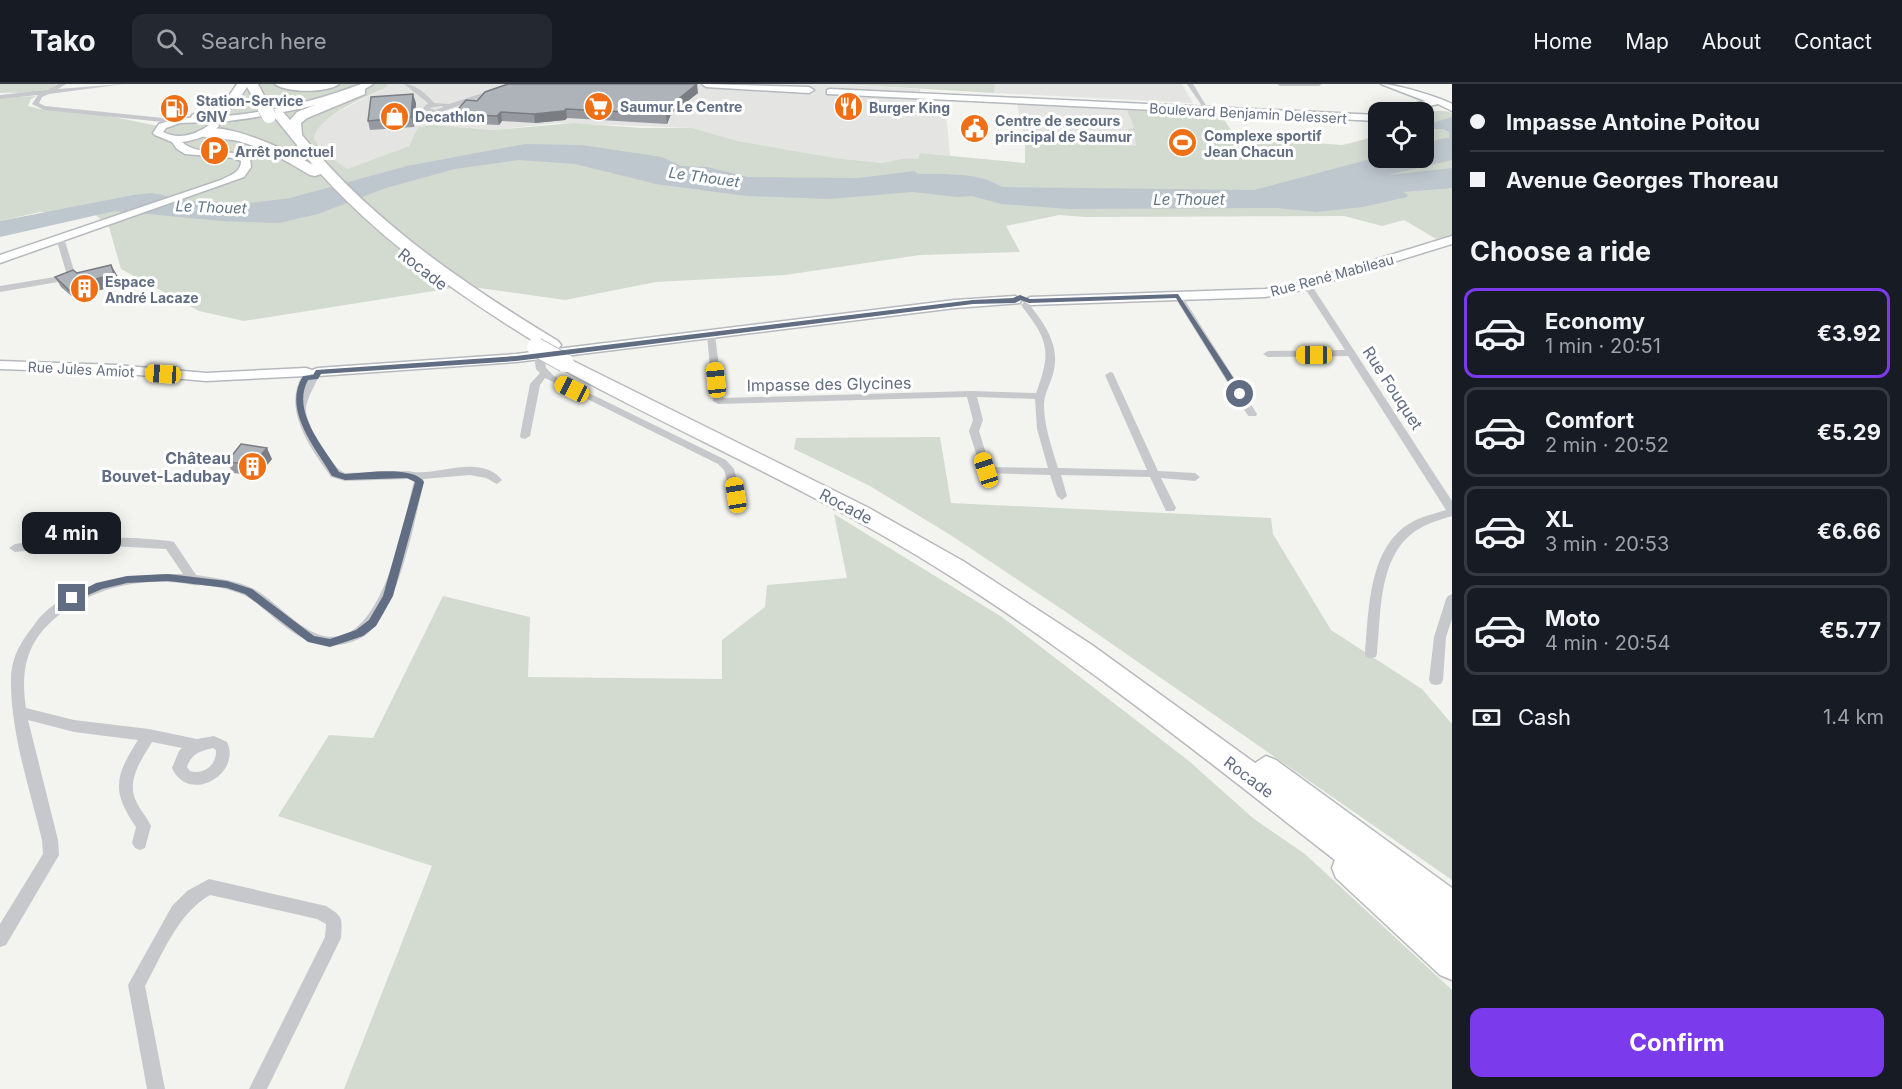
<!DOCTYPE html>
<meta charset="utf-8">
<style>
body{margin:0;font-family:Inter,sans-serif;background:#242831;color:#f1f3f6;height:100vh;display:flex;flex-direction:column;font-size:22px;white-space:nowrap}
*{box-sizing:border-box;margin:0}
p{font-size:20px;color:#9ea1a6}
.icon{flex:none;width:33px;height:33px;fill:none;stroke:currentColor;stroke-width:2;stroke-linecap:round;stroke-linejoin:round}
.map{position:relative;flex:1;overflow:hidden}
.side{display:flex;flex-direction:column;background:#171b24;width:450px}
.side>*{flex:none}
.hud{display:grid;align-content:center;height:132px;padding:0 18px;background:#171b24}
.tools{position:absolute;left:1368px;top:18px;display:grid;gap:12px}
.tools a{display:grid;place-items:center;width:66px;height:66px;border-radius:12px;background:#171b24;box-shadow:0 3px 15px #0003;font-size:30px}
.end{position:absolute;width:27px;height:27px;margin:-14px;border:8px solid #616d82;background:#fff;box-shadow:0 0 0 3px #fff}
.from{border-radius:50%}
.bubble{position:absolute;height:42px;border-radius:12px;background:#171b24;box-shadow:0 3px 15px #0003;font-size:20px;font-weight:700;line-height:42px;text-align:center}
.car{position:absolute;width:18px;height:36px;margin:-18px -9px;border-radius:8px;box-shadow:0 0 4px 2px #0007;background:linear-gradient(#f5c518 24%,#345 0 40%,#f5c518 0 76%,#345 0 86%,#f5c518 0)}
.hud b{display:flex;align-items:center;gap:21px;height:57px;font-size:22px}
.hud b+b{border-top:2px solid #363941}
.hud i{width:15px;height:15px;background:#f1f3f6}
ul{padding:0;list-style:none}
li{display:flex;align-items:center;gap:18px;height:90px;margin:0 12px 9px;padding:0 6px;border:3px solid #363941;border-radius:12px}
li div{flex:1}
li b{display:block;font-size:22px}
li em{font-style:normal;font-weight:700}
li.selected{border-color:#7c3aed}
li>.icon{width:54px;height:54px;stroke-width:1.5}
h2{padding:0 18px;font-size:27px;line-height:72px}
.pay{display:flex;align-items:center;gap:15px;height:66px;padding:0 18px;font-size:22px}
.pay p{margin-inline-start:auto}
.primary-button{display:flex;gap:12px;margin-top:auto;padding:12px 18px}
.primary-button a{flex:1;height:69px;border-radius:12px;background:#7c3aed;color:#fff;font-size:24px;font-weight:700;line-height:69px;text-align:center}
header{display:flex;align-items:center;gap:36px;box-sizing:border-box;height:84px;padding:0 30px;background:#171b24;border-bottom:2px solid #363941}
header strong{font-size:28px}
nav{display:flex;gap:33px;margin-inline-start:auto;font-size:21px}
.search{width:420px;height:54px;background:#242831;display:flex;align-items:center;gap:15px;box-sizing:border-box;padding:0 21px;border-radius:12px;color:#9ea1a6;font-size:22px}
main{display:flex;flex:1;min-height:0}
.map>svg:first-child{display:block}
</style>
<header>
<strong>Tako</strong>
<div class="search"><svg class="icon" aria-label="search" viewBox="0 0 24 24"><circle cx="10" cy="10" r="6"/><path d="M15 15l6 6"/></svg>Search here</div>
<nav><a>Home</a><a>Map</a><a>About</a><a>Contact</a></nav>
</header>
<main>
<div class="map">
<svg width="1452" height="1005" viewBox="0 0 1452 1005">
<rect width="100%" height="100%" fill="#f3f4ef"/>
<g fill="#e4e4e3">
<polygon points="386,0 838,0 920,5 920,21 933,22 934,28 946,29 950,72 921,69 918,75 906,74 882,79 835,74 738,57 692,44 557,39 493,46 433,41 418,43 409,62 347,85 321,66 314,54 316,45 322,38 338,28 388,2"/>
<polygon points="995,0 1182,0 1193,19 994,9"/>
<polygon points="1017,20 1127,26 1134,44 1129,45 1134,50 1136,62 1025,56"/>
</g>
<g fill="#d3dbd0">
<path d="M0,0H56C45,12 15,8 0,9Z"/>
<path d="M236,0H387L388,2C368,13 319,30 314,54L321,66L347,85L409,62L418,43L433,41L493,46L573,39L641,44H692L738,57L835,74L882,79L906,74L918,75L920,69L1025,79V56L1136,62L1134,50H1130L1128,45L1134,44L1127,26L1221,31L1231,46L1235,48L1276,51L1305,58L1342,61L1378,52V74H1424V31C1434,27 1441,25 1452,29V151L1436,155L1404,136L1382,142L1344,132L1085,133L1059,131L1006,142L1020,168L920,171L785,191L656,198L565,216L465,202L244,237L199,227L121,185L109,143L96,131L40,128L0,137V14L36,12L31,15L28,22L40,25L99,30L158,42C170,35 182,35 195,31C212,27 226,14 236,0Z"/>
<polygon points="842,0 995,0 994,9"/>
<polygon points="940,353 951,419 1271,434 1273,450 1331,546 1422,605 1452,640 1452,796 1063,526 952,452 870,402 794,365 796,354"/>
<polygon points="834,430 1002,533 1189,677 1254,735 1305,770 1452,906 1452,1005 344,1005 432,782 278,732 329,651 373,654 443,512 530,533 528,593 722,595 722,556 765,523 767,501 847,494"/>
</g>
<path fill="#bec7ce" d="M1452,33V76L1388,91L1452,84V104L1403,108L1408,111L1407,113L1363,123L1316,128L1277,124L1068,125L1001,120L972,112L958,113L912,108L830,115L746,112L656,100L575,80L519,76L455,85L386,104L318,130L279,139L221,137L115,127L0,153V137L133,111L152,109L192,117L249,119L290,114L407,82L525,60L582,61L662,73L681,82L707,83L748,93L858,94L914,87L918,90C945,90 979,88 1002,103L1254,106L1378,73L1424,74V61L1440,55L1449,54V48L1443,45H1426L1429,40Z"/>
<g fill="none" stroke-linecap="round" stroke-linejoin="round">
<defs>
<g id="secondary">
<path d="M361,0H373C350,18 248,36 217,38L219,42C209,52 196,56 182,58C197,73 229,63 250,74L251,83L244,93L0,179V171L221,96C230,91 241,89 241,77L234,74L185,70L177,65L172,58L155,51L153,49L159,40C184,31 209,34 236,31C278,26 322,15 361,0ZM207,38L209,41C196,51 178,56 163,48L166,44L180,39Z"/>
<polygon points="702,0 809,3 814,6 809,9 706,3"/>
<path d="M1381,0C1396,0 1439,13 1452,20V27L1438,20L1405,28H1392L1393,26L1425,17Z"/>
<polygon points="830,5 1378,31 1378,37 827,10 827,6"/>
<polygon points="1452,152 1452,160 1302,206 1265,213 1030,221 1024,217 1030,213 1265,205 1296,200"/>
<polygon points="1015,212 1021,216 1020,219 955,224 516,278 318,292 312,290 306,292 206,297 116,289 0,285 0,277 116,281 206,289 306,284 312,286 318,284 516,270 955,216"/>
</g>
<g id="highway">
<polygon points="237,0 258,0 271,25 269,28 261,28 247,3 237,18 202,37 192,37 191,34 192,31 229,12"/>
<path d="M275,0H339C328,9 286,9 275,0Z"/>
<path d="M361,3L365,4V10L307,34L301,39L302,51C371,137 464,200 558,257L561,261L558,265H546C465,215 385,161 321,90L315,92L310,91C287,77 264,64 238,57C226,54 206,57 197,49C216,31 293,69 313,81L272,30L278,26L282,27L290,36L297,28Z"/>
<path d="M565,273L867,423L963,477L1092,561L1255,679L1266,672L1276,676L1452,804V896L1440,891L1336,794L1332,784L1335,776C1208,677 1083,576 947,490C823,411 687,353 558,283L556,279L558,275Z"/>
</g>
</defs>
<use href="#secondary" stroke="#b5b9be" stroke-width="3"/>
<use href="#highway" stroke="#b8b9bd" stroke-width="3"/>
<g fill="#c6c8cc" fill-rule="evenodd">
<polygon points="58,0 66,0 58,5 124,0 49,10 42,13 39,19 45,22 173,35 176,37 173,39 44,26 32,20 38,11 0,15 0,11 47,6"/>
<path d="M404,0C416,0 426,10 434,19L449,20L511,0H520L435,30L423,26V24L428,19ZM441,22L444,23L435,26L429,24Z"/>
<polygon points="1187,0 1193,0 1210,28 1206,28"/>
<polygon points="1277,0 1322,0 1319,2 1280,2"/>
<polygon points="57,152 64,154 76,193 75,195 0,208 0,202 67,191 56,154"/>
<path d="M1301,199H1307L1314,205L1452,417V432C1439,436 1425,440 1414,448C1378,474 1381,530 1377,569L1376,573L1371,574L1366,573L1365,569C1369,527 1368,468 1407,441C1419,433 1433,430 1446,426L1348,272L1268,273L1263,270L1268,267L1345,266L1308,209L1300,201Z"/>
<polygon points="1178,209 1182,212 1257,330 1256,332 1248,332 1247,330 1174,212"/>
<path d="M1025,218L1028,219C1045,240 1061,262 1053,290C1050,301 1044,310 1044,321C1044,342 1052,364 1058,384L1147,386L1105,291L1110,288L1113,289L1158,387L1195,389L1200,393L1195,397L1161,394L1176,424L1174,427H1166L1150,393L1061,391L1067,412L1062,416L1057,412L1050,391L982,389L969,347L973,336L967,313L718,320L713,317L707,251L711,248L715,251L723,314L971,307L1036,309C1052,266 1048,256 1021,221ZM977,313L1035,315L1037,345L1048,384L990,383L979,347L983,336Z"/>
<polygon points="539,269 544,272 546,284 554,292 726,376 734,385 741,411 740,414 732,414 724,386 718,380 545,294 540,301 530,352 525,355 521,354 520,352 530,300 540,289 536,285 534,272"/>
<path d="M305,291L309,293L313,291L318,294C314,303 306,316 306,325C305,340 332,385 345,389L408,387C436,394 479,368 502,396L497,400L486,394L470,391L423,395L424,397C415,435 397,536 361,554C322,573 296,553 267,528C259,522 251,513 241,510C229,505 215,502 201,501C198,501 195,502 193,501C148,492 96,502 59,531C27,556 20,585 26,624L74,636L149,645L197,655L214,652L227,658C242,690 189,721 172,684L179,667L182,664L152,658C142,675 126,696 136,717C140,726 147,733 151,742L145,764L140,766L135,764L132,759L136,743C111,707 115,692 138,656L74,648L28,636L58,756L59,771L6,861L0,863V840L43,770L42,756C30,706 10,647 11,595C11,577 18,563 28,549C33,543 37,536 42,531C78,495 135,489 183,490L166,465L92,461L15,468L9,464L15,460C67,453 118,451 170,457L174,458L196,491C215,494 237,496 254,505C274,516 289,535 309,546C380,586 403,439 414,397L408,395L345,397L331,393C311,365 282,326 302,292ZM213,664L216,666C217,681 204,691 190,687L187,683C191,670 200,667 213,664Z"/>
<polygon points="1452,510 1452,535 1446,553 1443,596 1441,600 1436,601 1431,600 1429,596 1434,553 1446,515 1448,512"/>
<path d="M209,795L326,822C344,833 342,834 341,854L267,1005H249L325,853L326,840L317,835L210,811C178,829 162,871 145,902L165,1005H147L128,901L172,822L187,807Z"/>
</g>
<use href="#secondary" fill="#fff" fill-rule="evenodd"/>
<use href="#highway" fill="#fff" fill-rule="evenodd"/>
<defs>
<polyline id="highway-bridge-far1" points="265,25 269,32"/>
<polyline id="highway-bridge" points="536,263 565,279"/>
</defs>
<use href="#highway-bridge-far1" stroke="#b8b9bd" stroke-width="15" stroke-linecap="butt"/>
<use href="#highway-bridge" stroke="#b8b9bd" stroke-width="20" stroke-linecap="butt"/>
<use href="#highway-bridge-far1" stroke="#fff" stroke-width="14"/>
<use href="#highway-bridge" stroke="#fff" stroke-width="18"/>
</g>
<g fill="#969aa0">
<polygon points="698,9 671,30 667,40 567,34 565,36 535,39 502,37 499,41 456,39 454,30 477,17"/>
<polygon points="416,19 414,43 370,46 368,37"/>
<polygon points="117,191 120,201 96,207 76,216 61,203 55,193"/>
<polygon points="272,375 263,386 263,392 233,389 227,378"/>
</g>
<g fill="#7a7d82">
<polygon points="697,0 698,9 671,30 667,40 666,30 671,21"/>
<polygon points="413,10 416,19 414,43 411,33"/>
<polygon points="566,25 567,34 565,36 535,39 534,30"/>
<polygon points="501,28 502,37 499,41 497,32"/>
<polygon points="111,181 117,191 120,201 96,207 76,216 69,206 89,197"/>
<polygon points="267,364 272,375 263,386 263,392 258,381 257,375"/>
</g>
<g fill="#aeb3ba" stroke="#7a7d82" stroke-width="1.5">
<polygon points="508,0 697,0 671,21 666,30 566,25 564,27 534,30 501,28 497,32 454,30 466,16 477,17 485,8"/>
<polygon points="413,10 411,33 368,37 371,13"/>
<polygon points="111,181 114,190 89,197 69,206 55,193 73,186 77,189"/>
<polygon points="241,360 267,364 257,375 258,381 227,378"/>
</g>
<path fill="#616d82" d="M1178,210L1244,310L1243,312H1237L1176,214L1029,219L1021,216L1015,219L973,220L516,277L321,290L318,295L308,296C291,327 323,362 339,388L345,390C365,389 413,381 424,398L393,512L376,542L363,552L330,563L308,558L245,510L227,504L168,497L127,499L102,505L72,518L68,514L96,499L127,492L168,490L227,497L252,505L314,552L330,555L356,546L369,536L383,512L415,398L407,394L345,396L332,392C315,363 282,326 303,292L313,291L316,286L516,272L973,216L1013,214L1020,211L1030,215Z"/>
<defs>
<symbol id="supermarket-disc" viewBox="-11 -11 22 22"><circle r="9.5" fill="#ee6f16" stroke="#fff"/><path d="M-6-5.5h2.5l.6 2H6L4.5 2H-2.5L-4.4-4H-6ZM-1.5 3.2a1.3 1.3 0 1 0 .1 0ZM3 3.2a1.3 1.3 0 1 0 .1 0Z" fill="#fff"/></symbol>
<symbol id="restaurant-disc" viewBox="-11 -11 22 22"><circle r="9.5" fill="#ee6f16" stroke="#fff"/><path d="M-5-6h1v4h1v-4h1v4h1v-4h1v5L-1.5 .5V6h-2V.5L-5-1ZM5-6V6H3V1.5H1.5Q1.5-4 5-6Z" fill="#fff"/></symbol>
<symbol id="fuel-disc" viewBox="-11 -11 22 22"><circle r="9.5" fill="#ee6f16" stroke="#fff"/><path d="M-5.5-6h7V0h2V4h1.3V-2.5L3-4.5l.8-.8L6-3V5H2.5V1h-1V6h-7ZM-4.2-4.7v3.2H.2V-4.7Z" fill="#fff"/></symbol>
<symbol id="shop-disc" viewBox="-11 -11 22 22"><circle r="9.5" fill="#ee6f16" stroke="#fff"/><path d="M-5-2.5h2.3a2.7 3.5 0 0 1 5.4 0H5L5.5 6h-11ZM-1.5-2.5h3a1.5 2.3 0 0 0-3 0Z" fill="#fff"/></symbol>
<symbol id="civic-disc" viewBox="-11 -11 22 22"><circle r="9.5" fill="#ee6f16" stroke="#fff"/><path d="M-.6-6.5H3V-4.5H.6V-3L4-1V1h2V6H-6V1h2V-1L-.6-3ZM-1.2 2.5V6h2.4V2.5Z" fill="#fff"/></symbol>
<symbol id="stadium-disc" viewBox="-11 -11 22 22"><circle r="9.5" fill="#ee6f16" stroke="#fff"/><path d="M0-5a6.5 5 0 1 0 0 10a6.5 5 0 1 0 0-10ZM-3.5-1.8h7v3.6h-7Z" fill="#fff"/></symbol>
<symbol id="parking-disc" viewBox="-11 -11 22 22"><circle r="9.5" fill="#ee6f16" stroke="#fff"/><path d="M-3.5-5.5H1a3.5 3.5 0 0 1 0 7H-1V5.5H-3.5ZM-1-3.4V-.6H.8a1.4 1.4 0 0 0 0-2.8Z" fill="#fff"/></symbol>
<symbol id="building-disc" viewBox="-11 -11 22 22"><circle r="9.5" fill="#ee6f16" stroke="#fff"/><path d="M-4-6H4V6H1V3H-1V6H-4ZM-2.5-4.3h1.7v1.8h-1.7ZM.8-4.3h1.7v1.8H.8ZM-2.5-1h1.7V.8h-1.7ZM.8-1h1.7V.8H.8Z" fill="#fff"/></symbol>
</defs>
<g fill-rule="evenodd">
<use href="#supermarket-disc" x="582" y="6" width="33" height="33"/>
<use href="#restaurant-disc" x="832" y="6" width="33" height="33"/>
<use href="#fuel-disc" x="158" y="8" width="33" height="33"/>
<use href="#shop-disc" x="378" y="16" width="33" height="33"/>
<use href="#civic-disc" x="958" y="28" width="33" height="33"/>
<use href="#stadium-disc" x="1166" y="42" width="33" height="33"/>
<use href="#parking-disc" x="198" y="50" width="33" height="33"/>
<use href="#building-disc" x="68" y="188" width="33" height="33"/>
<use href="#building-disc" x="236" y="366" width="33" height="33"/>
</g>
<g text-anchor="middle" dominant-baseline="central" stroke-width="6" stroke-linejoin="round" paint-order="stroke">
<g font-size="14" font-weight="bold" fill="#616d82" stroke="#fff" text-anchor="start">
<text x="196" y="16">Station-Service<tspan x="196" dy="16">GNV</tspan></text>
<text x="620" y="22">Saumur Le Centre</text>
<text x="869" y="23">Burger King</text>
<text x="415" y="32">Decathlon</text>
<text x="995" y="36">Centre de secours<tspan x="995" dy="16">principal de Saumur</tspan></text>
<text x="1204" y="51">Complexe sportif<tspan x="1204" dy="16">Jean Chacun</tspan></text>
<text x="235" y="67">Arrêt ponctuel</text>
<text x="105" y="197">Espace<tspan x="105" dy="16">André Lacaze</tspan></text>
</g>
<g font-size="14" fill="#616d82" stroke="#fff">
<text transform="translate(1248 29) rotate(3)">Boulevard Benjamin Delessert</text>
<text transform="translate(1332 191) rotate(-15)">Rue René Mabileau</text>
<text transform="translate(81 285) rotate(3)">Rue Jules Amiot</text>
</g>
<g font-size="15" font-style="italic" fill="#617687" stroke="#fff">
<text transform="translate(704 93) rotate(8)">Le Thouet</text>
<text x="1189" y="115">Le Thouet</text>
<text transform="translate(211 123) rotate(2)">Le Thouet</text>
</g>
<g font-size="16" fill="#616d82" stroke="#fff">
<text transform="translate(423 185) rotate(38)">Rocade</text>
<text transform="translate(829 300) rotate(-1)">Impasse des Glycines</text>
<text transform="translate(1393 304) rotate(57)">Rue Fouquet</text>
<text transform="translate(846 422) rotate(28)">Rocade</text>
<text transform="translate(1249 693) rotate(37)">Rocade</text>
</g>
<g font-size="16" font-weight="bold" fill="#616d82" stroke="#fff" text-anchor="end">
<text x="231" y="374">Château<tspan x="231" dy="18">Bouvet-Ladubay</tspan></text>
</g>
</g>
</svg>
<div class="tools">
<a><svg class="icon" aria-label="locate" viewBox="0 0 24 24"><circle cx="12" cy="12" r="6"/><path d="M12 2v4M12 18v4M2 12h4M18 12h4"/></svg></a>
</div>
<i class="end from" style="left:1240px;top:310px"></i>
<i class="end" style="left:72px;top:514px"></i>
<div class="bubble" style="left:22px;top:428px;width:99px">4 min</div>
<i class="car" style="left:1314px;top:271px;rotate:270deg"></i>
<i class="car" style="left:163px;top:290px;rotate:274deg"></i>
<i class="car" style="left:716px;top:296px;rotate:354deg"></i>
<i class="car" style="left:572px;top:305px;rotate:296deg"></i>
<i class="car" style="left:986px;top:386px;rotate:342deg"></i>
<i class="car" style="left:736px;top:411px;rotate:351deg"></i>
</div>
<section class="side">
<div class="hud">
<b><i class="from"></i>Impasse Antoine Poitou</b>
<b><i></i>Avenue Georges Thoreau</b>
</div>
<h2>Choose a ride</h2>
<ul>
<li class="selected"><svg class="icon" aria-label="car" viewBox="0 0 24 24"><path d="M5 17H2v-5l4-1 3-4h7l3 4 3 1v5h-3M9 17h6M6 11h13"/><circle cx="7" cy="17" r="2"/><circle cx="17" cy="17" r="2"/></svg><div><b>Economy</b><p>1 min · 20:51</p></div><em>€3.92</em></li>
<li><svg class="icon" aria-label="car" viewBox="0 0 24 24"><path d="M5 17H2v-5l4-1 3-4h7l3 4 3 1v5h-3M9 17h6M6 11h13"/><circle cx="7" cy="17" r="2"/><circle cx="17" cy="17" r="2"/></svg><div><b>Comfort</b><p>2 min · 20:52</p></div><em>€5.29</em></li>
<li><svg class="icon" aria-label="car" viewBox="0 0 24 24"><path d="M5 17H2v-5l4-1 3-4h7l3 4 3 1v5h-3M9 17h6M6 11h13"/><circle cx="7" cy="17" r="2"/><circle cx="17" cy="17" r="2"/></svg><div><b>XL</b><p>3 min · 20:53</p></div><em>€6.66</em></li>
<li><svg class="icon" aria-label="car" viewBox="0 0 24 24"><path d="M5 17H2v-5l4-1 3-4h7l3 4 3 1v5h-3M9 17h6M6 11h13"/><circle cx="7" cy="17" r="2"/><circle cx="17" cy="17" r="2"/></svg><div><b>Moto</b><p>4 min · 20:54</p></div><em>€5.77</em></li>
</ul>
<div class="pay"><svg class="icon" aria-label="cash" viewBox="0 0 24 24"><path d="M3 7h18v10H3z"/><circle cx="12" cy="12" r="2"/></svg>Cash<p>1.4 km</p></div>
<div class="primary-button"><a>Confirm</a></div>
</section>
</main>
